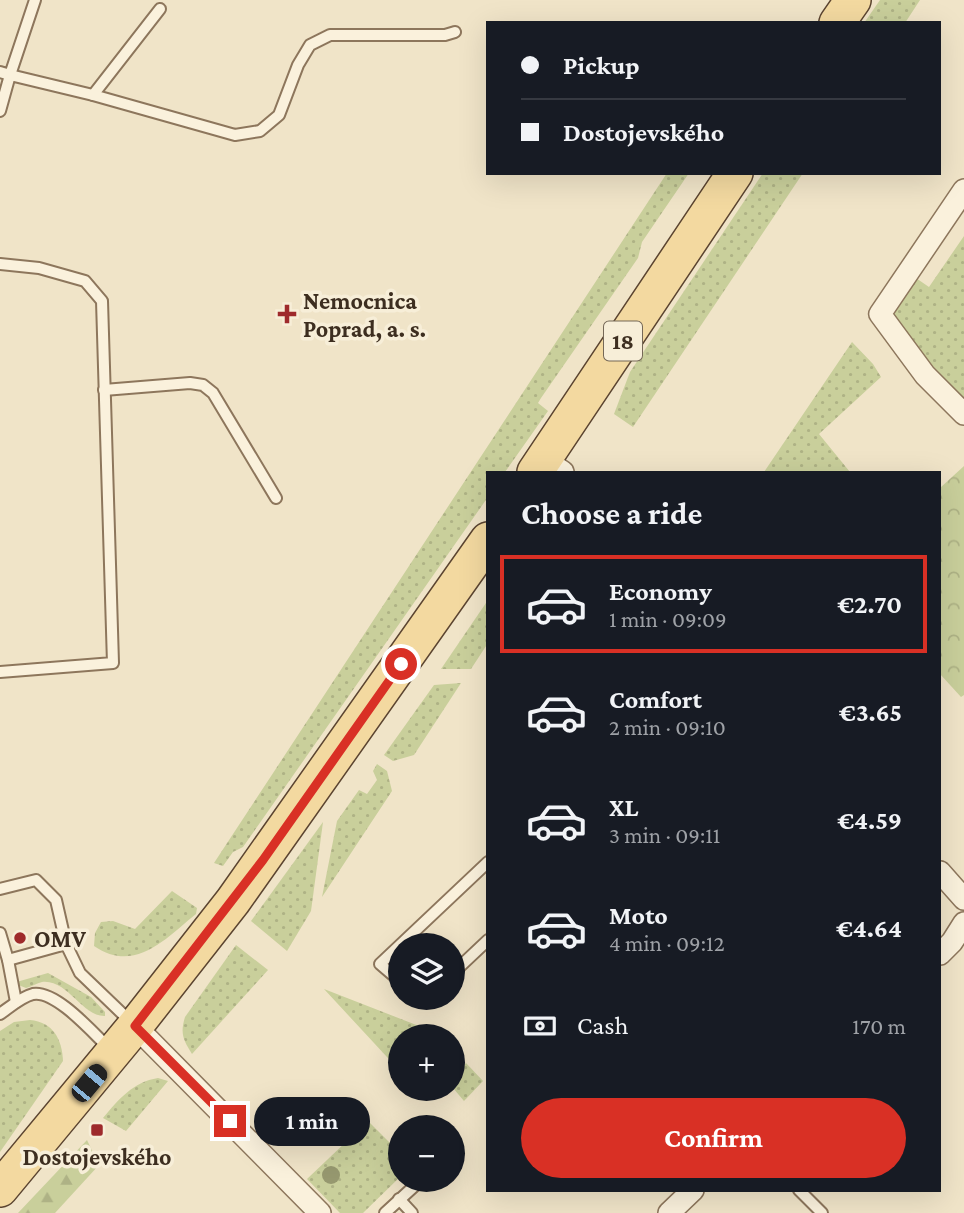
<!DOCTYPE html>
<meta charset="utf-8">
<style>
body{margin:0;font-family:"Crimson Pro",serif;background:#242831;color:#f1f3f6;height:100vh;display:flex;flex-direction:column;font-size:26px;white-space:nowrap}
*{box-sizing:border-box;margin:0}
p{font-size:23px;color:#9ea1a6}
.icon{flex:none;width:38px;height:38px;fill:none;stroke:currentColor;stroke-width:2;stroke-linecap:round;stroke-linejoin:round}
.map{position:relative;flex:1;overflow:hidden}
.details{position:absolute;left:486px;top:471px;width:455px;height:721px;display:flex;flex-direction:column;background:#171b24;border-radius:0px;box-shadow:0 7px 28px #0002}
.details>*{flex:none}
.guide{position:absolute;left:486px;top:21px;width:455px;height:154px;border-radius:0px;box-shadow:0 7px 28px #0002;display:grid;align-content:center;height:154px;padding:0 35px;background:#171b24}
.tools{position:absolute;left:388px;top:933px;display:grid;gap:14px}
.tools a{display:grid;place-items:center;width:77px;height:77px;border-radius:50%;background:#171b24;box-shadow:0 7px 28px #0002;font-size:35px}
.end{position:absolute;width:32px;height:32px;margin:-16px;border:9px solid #d93025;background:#fff;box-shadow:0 0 0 4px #fff}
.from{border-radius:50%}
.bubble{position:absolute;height:49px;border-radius:24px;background:#171b24;box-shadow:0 7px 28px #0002;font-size:23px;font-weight:700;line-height:49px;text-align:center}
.car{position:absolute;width:21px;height:42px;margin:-21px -10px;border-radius:9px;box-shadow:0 0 5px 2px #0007;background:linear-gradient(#222 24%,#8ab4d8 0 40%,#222 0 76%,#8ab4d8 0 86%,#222 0)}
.guide b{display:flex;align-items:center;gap:24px;height:66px;font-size:26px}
.guide b+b{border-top:2px solid #363941}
.guide i{width:18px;height:18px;background:#f1f3f6}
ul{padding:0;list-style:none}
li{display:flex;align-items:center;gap:21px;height:98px;margin:0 14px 10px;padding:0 21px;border:4px solid transparent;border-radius:0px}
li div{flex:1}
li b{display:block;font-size:26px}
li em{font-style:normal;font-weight:700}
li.on{border-color:#d93025}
li>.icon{width:63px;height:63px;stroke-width:1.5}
h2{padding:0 35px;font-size:32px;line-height:84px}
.pay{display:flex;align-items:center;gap:18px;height:77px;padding:0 35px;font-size:26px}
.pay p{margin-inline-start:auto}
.cta{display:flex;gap:14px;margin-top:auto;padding:14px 35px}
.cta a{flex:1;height:80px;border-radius:42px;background:#d93025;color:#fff;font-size:28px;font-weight:700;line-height:80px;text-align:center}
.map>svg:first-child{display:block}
</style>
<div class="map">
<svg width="964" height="1213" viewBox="0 0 964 1213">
<defs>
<pattern id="grass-dots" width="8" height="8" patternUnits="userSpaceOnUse" patternTransform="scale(1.75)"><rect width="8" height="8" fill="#c9cf9b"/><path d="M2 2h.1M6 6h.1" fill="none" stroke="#aeb285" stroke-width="1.8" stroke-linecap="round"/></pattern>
<pattern id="forest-firs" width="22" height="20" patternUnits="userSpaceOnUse" patternTransform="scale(1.75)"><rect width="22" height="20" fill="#c9cf9b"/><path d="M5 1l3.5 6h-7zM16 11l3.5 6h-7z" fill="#aeb285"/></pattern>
<pattern id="park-crowns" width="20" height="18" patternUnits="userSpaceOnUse" patternTransform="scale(1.75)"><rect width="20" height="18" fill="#c9cf9b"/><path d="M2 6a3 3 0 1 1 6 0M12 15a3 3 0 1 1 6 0" fill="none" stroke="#aeb285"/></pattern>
</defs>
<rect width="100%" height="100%" fill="#f0e4c8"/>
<g fill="url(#grass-dots)">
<polygon points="880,0 920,0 905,23 864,23"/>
<polygon points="667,173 689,173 642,242 638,258 541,398 538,403 548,411 505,472 488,472 488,497 243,847 233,852 223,866 214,863"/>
<polygon points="763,173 803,173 633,427 614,414 630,372"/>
<polygon points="964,236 964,402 893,320 896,298 913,276 929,287"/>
<polygon points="852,342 873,364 881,377 819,434 850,472 764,472"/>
<polygon points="488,600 488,643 471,669 441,669"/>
<polygon points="461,683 414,755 393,761 384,755 434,685"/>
<polygon points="377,764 387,771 392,791 322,897 337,821 359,790 367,794 377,780 373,771"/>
<polygon points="323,822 311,911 287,951 251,921"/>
<path d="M172,891L197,908L196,914C165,939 135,974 94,946L95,933L101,922L113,921L135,929Z"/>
<path d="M236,945L268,970L192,1054C183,1040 180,1033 185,1017Z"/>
<path d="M48,973L91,997L105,1012V1016C82,1017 68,979 42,982C37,983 31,987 26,988L13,983Z"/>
<polygon points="324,989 442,1035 401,1036 399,1070"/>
<path d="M30,1020C53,1022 62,1039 63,1061L0,1152V1031L14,1022Z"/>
<polygon points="466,1063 483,1081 464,1101 453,1088 453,1076"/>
<path d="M158,1078L168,1081L126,1131L103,1118C119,1099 133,1082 158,1078Z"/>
<polygon points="368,1121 401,1154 401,1176 363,1213 340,1213 307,1179"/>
</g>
<polygon fill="url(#forest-firs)" points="87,1140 99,1165 55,1213 18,1213"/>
<polygon fill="url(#park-crowns)" points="964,466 964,695 961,697 940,674 940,488"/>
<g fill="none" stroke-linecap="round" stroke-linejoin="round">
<defs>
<g id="lane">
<polyline points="0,72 10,75 35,0"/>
<polyline points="93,95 160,9"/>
<polyline points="0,111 10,75 93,95 235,135 260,131 279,115 298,65 310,45 330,35 445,35 455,32"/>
<polyline points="0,264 39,268 85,281 102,301 113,663 0,672"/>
<polyline points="104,390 190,383 203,385 213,393 276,498"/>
<polyline points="0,889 36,880 56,900 66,944 80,973 131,1022"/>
<polyline points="0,933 8,960 16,1002"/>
<polyline points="8,960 66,944"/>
<polyline points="453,973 488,940"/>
<polyline points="401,982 380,964 488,862"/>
<path d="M0,1014C10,1007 21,997 33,994C56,990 93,1033 109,1048"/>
<polyline points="799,1190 822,1213"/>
<polyline points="399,1199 412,1213"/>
<polyline points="385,1213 421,1180"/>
</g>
<g id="street">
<polyline points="964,190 880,314 925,375 964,414"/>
<polyline points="544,459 563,472"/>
<polyline points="940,872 964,899"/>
<polyline points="940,954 952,942 964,923"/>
<polyline points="135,1026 320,1213"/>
<polyline points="669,1213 693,1190"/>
</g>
<g id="primary">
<polyline points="837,23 853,0"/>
<polyline points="535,472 735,173"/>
<polyline points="0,1189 135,1026 233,901 488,540"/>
</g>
</defs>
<use href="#lane" stroke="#8d765c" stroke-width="14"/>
<use href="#street" stroke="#8d765c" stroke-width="24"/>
<use href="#primary" stroke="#5b4430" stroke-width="38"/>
<use href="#lane" stroke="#faf1dc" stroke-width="10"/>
<use href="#street" stroke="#faf1dc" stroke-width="21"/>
<use href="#primary" stroke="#f3d9a0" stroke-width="35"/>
</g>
<circle fill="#96986f" cx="331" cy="1175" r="9"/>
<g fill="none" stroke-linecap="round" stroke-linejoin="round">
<polyline stroke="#d93025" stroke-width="9" points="230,1121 135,1026 263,860 401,664"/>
</g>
<g fill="#9e2a2b" stroke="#f7eed8" stroke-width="2.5">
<path d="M283.5 303.5h7v7h7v7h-7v7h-7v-7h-7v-7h7z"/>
<circle cx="20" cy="938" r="7"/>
<rect x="90" y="1123" width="14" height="14" rx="3.5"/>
</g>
<g text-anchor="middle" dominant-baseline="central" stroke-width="7" stroke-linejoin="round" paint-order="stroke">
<rect fill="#f7eed8" stroke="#756857" stroke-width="2" x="604" y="321.5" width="38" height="39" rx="5"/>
<g font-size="23" font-weight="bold" fill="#3d2e20">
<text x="623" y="341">18</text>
</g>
<g font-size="24" font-weight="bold" fill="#3d2e20" stroke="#f7eed8" text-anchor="start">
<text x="303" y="300">Nemocnica<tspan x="303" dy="28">Poprad, a. s.</tspan></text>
<text x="34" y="938">OMV</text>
<text x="97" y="1156" text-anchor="middle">Dostojevského</text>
</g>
</g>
</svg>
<div class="tools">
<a><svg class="icon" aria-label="layers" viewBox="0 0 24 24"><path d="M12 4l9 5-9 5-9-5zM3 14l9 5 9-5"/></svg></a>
<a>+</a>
<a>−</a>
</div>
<i class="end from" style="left:401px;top:664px"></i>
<i class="end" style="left:230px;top:1121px"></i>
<div class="bubble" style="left:254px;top:1097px;width:116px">1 min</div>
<i class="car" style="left:89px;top:1083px;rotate:40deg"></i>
<div class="guide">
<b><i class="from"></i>Pickup</b>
<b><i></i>Dostojevského</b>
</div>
<section class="details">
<h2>Choose a ride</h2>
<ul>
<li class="on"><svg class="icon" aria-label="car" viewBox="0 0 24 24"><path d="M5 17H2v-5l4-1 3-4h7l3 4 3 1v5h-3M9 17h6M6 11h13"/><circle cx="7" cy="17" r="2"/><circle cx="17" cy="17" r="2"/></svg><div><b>Economy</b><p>1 min · 09:09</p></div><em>€2.70</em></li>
<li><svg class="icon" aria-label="car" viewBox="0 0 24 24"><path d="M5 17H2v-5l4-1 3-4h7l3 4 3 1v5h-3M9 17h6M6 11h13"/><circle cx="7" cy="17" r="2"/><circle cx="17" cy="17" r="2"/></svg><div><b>Comfort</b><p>2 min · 09:10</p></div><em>€3.65</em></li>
<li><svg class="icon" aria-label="car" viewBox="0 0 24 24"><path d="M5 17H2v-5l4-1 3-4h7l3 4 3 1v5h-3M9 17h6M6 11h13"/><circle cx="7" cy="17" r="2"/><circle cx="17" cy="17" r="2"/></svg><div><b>XL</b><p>3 min · 09:11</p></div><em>€4.59</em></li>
<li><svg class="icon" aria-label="car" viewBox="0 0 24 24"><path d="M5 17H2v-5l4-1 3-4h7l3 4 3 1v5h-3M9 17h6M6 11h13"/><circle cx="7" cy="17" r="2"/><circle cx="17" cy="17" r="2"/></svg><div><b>Moto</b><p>4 min · 09:12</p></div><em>€4.64</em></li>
</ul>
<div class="pay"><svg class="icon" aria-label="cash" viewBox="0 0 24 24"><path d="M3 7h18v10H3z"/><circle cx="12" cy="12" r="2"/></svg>Cash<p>170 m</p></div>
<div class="cta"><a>Confirm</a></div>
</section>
</div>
